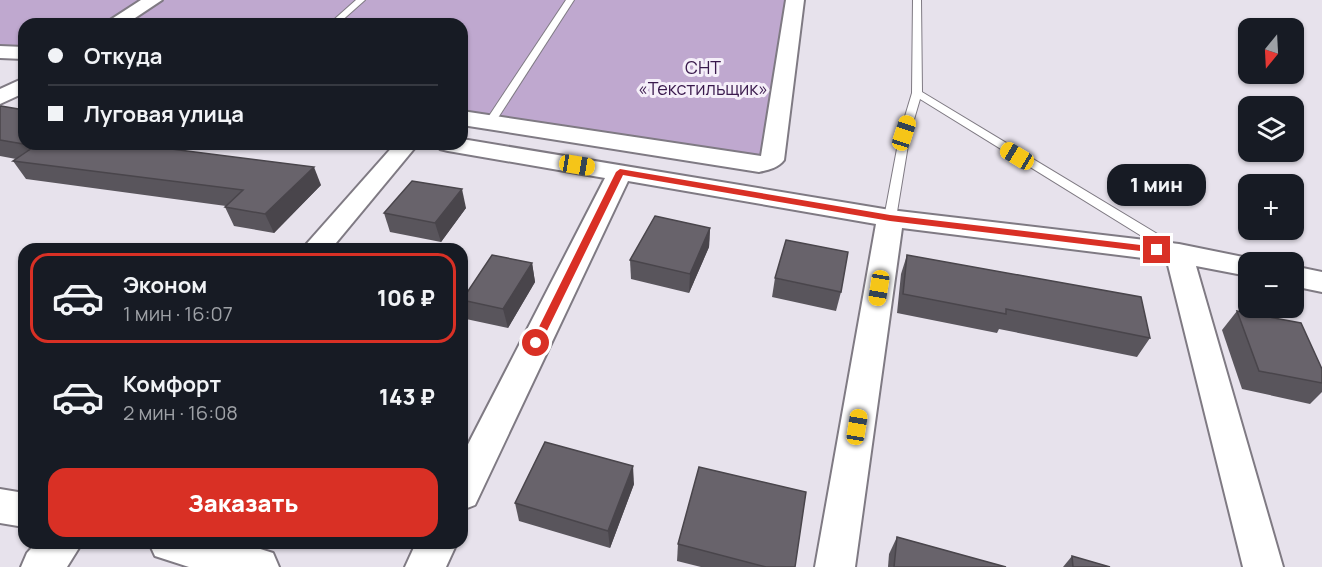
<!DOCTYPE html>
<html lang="ru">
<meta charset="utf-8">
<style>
body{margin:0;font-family:Manrope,sans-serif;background:#20242c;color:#f1f3f6;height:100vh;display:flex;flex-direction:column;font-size:22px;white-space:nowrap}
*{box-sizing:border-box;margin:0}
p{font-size:20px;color:#9ea1a6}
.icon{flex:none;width:33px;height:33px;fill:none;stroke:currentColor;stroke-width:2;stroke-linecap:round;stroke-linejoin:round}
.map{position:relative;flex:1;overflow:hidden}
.details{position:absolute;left:18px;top:243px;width:450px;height:306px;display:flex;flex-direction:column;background:#171b24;border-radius:18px;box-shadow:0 2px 4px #0004}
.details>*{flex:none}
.guide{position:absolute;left:18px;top:18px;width:450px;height:132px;border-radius:18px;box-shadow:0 2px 4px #0004;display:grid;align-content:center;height:132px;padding:0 30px;background:#171b24}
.needle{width:39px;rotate:198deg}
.fabs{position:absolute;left:1238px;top:18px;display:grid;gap:12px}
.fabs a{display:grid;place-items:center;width:66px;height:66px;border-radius:12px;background:#171b24;box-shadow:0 2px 4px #0004;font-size:30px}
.end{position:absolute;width:27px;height:27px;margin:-14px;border:8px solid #d93025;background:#fff;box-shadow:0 0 0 3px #fff}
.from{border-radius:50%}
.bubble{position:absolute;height:42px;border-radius:18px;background:#171b24;box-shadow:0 2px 4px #0004;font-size:20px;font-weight:800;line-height:42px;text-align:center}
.car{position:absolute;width:18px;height:36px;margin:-18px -9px;border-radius:8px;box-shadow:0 0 4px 2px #0007;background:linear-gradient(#f5c518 24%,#345 0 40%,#f5c518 0 76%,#345 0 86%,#f5c518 0)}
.guide b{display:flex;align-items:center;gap:21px;height:57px;font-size:22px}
.guide b+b{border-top:2px solid #363941}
.guide i{width:15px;height:15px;background:#f1f3f6}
ul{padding:10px 0 0;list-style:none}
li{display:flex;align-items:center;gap:18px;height:90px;margin:0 12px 9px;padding:0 18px;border:3px solid transparent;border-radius:18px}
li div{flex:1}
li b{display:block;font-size:22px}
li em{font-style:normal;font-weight:800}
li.selected{border-color:#d93025}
li>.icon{width:54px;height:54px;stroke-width:1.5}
.cta{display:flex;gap:12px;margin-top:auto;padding:12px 30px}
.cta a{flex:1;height:69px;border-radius:18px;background:#d93025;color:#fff;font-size:24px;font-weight:800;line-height:69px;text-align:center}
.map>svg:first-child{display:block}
</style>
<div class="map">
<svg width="1322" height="567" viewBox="0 0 1322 567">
<rect width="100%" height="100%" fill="#e7e2ec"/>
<polygon fill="#bfa8cf" points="0,0 795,0 772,160 462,118 462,24 24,24 24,53 0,52"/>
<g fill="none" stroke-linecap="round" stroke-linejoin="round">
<defs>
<g id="service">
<polygon points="356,0 365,0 338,24 329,24"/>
<polygon points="566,0 574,0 494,124 486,124 485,122"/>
<polygon points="913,0 921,0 922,92 1179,247 1180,250 1179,253 1169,253 920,99 910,133 896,218 894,221 886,221 884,218 900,133 912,93"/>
</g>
<g id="minor">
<polygon points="141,0 162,0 126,24 104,24"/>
<path d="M786,0H804L784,160C778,168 768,170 759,172L462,125V111L761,156Z"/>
<polygon points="0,46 24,47 24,59 0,58"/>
<polygon points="24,78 24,93 0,104 0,89"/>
<polygon points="462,139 890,210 1179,244 1258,260 1259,262 1248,262 1248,276 1196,266 1283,567 1243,567 1167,261 902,228 855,567 815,567 876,224 628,181 475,505 462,510 462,456 605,178 448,151 440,149 437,144 462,144"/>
<polygon points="395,144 418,144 331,249 302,249"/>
<polygon points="1293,266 1322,272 1322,292 1293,286"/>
<polygon points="0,489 24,493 24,527 0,523"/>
<polygon points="36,543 82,543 67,567 21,567 27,553"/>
<polygon points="149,543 241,543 273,553 279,567 189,567 155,556"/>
<polygon points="416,543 457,543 446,567 405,567"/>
</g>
</defs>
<use href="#service" stroke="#7f7a83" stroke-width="2"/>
<use href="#minor" stroke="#7f7a83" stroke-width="4"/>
<use href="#service" fill="#fff" fill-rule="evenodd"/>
<use href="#minor" fill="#fff" fill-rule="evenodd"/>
</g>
<g fill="#59555c">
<polygon points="0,107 24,144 321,185 274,233 234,226 225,207 226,206 26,179 13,161 16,159 0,156"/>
<polygon points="466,208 441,242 390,232 384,213"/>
<polygon points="710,228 709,247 689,293 631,279 630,260"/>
<polygon points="907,255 1150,338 1137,357 999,329 997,333 897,313 901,274"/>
<polygon points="532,263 535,282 508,328 466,319 462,303 462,299"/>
<polygon points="775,278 841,292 836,311 772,297"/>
<polygon points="1237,311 1322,369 1322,392 1310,404 1242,389 1222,330"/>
<polygon points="634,484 610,548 519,521 515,503"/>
<polygon points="897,537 1006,567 888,567 889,554"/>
<polygon points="678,544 795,567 701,567 677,561"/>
<polygon points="1072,556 1110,567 1063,567"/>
</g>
<g fill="#49454b">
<polygon points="314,167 321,185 274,233 265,214"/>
<polygon points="462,189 466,208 441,242 435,223"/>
<polygon points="710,228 709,247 689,293 690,274"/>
<polygon points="532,263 535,282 508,328 503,309"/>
<polygon points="633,466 634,484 610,548 608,531"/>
</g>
<g fill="#68636b" stroke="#49454b" stroke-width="1.5">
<polygon points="1,106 24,110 24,144 132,144 314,167 265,214 225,207 243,190 13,161 35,146 0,140 0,107"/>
<polygon points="412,181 462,189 435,223 384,213"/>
<polygon points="655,216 710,228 690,274 630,260"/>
<polygon points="786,240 848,252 841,292 775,278"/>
<polygon points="492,255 532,263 503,309 462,300"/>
<polygon points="907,255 1141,297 1150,338 1006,309 1006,314 903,294"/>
<polygon points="1237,311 1301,323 1322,369 1322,383 1259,371"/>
<polygon points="545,442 633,466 608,531 515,503"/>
<polygon points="699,467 806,492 795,567 766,567 678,544"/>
<polygon points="897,537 1006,567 894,567"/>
<polygon points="1072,556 1110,567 1073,567"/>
</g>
<polygon fill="#d93025" points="620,169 890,215 1157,247 1161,250 1157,253 890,221 623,175 541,343 536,347 532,346 531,343 616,172"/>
<g text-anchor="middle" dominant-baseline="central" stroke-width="6" stroke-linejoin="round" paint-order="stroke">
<g font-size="18" fill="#3a1a4d" stroke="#f5eff9">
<text x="703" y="67">СНТ<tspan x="703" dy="21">«Текстильщик»</tspan></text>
</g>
</g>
</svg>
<div class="fabs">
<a><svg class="needle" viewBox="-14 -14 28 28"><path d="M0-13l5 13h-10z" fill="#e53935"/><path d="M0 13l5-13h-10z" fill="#9ea1a6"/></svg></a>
<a><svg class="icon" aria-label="layers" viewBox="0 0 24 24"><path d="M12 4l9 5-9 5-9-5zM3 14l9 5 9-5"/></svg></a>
<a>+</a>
<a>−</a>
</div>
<i class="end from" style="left:536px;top:343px"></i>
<i class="end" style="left:1157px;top:250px"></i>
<div class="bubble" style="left:1107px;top:164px;width:99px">1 мин</div>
<i class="car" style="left:904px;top:133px;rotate:18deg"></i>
<i class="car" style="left:1017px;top:156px;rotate:301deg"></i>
<i class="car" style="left:577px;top:165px;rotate:99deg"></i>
<i class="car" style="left:879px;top:288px;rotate:189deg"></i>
<i class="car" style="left:857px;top:427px;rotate:9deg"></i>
<div class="guide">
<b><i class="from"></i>Откуда</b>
<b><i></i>Луговая улица</b>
</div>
<section class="details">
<ul>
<li class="selected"><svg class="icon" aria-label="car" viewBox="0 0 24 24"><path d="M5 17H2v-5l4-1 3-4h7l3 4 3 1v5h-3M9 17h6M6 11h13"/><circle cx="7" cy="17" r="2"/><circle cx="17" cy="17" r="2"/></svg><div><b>Эконом</b><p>1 мин · 16:07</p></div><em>106 ₽</em></li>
<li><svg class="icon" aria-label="car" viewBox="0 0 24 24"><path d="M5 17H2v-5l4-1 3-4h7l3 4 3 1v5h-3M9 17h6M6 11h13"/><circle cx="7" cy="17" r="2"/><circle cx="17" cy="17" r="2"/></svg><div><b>Комфорт</b><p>2 мин · 16:08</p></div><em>143 ₽</em></li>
</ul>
<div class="cta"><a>Заказать</a></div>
</section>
</div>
